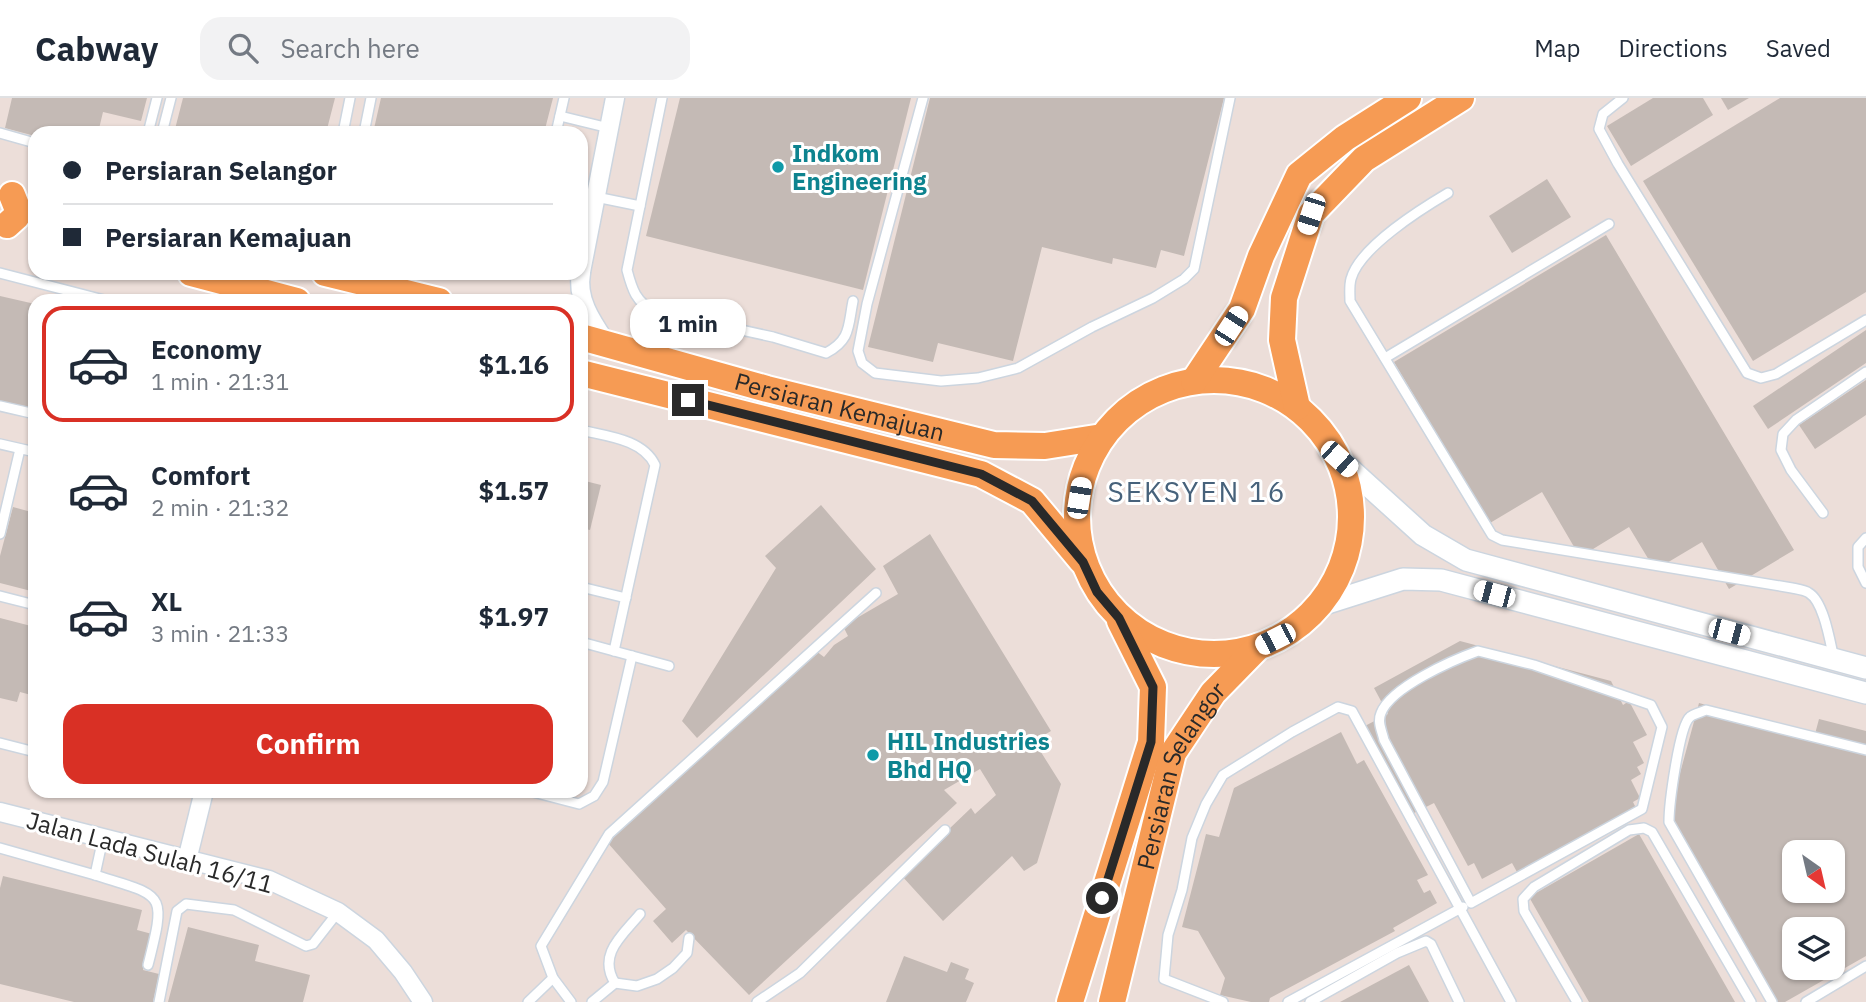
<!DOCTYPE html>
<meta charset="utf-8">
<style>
body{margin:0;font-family:"IBM Plex Sans",sans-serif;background:#f2f2f3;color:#1f2937;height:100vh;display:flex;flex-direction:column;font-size:26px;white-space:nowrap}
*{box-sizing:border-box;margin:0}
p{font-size:23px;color:#747a83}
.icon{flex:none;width:38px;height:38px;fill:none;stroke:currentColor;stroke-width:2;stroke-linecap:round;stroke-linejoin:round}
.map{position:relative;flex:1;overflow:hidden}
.sheet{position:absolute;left:28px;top:196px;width:560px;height:504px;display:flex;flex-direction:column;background:#fff;border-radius:21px;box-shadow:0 2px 5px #0004}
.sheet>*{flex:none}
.guide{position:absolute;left:28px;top:28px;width:560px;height:154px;border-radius:21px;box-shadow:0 2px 5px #0004;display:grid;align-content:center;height:154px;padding:0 35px;background:#fff}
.needle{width:46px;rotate:146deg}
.controls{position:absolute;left:1782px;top:742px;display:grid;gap:14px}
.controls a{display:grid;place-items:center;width:63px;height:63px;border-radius:14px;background:#fff;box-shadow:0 2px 5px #0004;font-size:35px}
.end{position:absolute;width:32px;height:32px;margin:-16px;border:9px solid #292929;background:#fff;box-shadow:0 0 0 4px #fff}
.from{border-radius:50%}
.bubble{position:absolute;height:49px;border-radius:21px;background:#fff;box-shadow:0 2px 5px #0004;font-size:23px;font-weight:700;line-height:49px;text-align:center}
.car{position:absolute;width:21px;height:42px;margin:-21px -10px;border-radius:9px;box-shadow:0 0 5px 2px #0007;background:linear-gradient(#fff 24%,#345 0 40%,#fff 0 76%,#345 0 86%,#fff 0)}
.guide b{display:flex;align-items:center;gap:24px;height:66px;font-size:26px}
.guide b+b{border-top:2px solid #e0e1e3}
.guide i{width:18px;height:18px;background:#1f2937}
ul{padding:12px 0 0;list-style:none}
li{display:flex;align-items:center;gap:21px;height:116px;margin:0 14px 10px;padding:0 21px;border:4px solid transparent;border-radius:21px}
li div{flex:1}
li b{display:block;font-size:26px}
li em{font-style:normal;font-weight:700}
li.current{border-color:#d93025}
li>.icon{width:63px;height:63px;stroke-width:1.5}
.action{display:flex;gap:14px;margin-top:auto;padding:14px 35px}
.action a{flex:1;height:80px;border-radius:21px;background:#d93025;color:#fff;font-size:28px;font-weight:700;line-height:80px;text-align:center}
header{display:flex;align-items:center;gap:42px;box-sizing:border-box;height:98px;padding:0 35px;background:#fff;border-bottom:2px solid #e0e1e3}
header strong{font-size:33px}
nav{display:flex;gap:38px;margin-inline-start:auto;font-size:24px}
.search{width:490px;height:63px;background:#f2f2f3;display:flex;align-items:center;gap:18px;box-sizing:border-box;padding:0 24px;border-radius:21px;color:#747a83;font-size:26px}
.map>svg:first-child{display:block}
</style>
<header>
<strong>Cabway</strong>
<div class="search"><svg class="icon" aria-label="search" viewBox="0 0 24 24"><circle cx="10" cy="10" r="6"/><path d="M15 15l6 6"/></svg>Search here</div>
<nav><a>Map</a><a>Directions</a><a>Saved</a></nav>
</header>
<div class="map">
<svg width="1866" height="904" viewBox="0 0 1866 904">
<rect width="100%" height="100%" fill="#ecded9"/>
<g fill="#c4bab5" fill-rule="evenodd">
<polygon points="12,0 147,0 141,23 103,14 98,35 35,35 35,38 5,30"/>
<polygon points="183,0 335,0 326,35 174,35"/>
<polygon points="381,0 553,0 544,35 373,35"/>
<polygon points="680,0 911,0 863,192 646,138"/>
<polygon points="930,0 1224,0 1184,158 1161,152 1156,170 1113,160 1112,166 1042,149 1013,263 938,245 933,264 868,249"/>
<polygon points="1653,0 1703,0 1713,17 1631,68 1607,28"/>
<polygon points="1721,0 1749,0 1728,12"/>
<polygon points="1780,0 1866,0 1866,194 1753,263 1643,83"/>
<polygon points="1547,81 1571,119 1512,155 1489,118"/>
<polygon points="1606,137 1794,452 1729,491 1702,444 1655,472 1629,429 1580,459 1542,394 1490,425 1394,264"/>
<polygon points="0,198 35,206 35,312 0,304"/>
<polygon points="1866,232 1866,265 1768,331 1753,308"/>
<polygon points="1866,282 1866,317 1815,351 1799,327"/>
<polygon points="581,382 601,387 590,432 581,430"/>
<polygon points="821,407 876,471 697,640 682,623 776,470 765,458"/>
<polygon points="13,409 35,415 35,494 0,485 0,458"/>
<polygon points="930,436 1051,633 1034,643 1061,686 1037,765 1024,773 1012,758 943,823 901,777 971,710 975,716 996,697 980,671 944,692 957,705 749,897 686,832 672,845 653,823 666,811 607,744 816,553 824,559 834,547 848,538 843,528 898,496 883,468"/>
<polygon points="0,520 35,529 35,598 20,594 17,604 0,600"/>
<polygon points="1460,543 1611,583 1623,607 1629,603 1647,637 1633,644 1644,665 1637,669 1641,676 1631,682 1640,700 1633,704 1636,710 1517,774 1512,765 1482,781 1474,765 1468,768 1434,705 1408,718 1361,630 1388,616 1374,590"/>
<path d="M1699,605L1815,636L1819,621L1866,633V858L1785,904H1775L1669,716ZM1794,754H1832V793H1794ZM1794,831H1832V870H1794Z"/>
<polygon points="1341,634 1357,666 1364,662 1428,777 1417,782 1424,795 1430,792 1437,805 1393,830 1395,833 1270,900 1269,904 1251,904 1220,897 1225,880 1198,833 1182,829 1206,736 1219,739 1234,690"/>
<polygon points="1639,736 1735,904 1589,904 1529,799"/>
<polygon points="3,778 142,812 137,832 152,836 143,872 159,876 153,904 74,904 0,886 0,790"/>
<polygon points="188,829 259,847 255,863 310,877 303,904 168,904"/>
<polygon points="904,858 947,874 951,864 969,871 965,881 974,885 966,904 886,904"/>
<polygon points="1409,867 1429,904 1340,904"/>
</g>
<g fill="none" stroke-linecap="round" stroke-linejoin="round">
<defs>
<g id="service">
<path d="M662,0L627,172C632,191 636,205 655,213L773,239L826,255C851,242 848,228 853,203"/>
<polyline points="923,0 867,206 858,253 862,265 875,275 941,283 978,280 1018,270 1092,229 1153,200 1184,181 1194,171 1230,0"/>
<polyline points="1623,0 1603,16 1599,31 1618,66 1747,275 1761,280 1776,276 1866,222"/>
<polyline points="560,18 609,30"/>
<polyline points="0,35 35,45"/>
<polyline points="148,35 157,0"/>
<polyline points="162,35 171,0"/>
<polyline points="343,35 350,0"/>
<polyline points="364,35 371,0"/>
<polyline points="556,35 564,0"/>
<path d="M1448,95C1421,111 1359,150 1351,181C1349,188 1350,196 1350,203L1492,437L1502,442L1792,490C1797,491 1805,492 1809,495C1824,504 1830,544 1834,561"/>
<polyline points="596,99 640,108"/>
<polyline points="0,175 108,203"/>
<polyline points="1385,260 1609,126"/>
<polyline points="0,308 35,316"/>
<path d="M581,332C606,338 643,341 655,367L614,553"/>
<polyline points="0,346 35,354"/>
<polyline points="1823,415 1791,372 1781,352 1783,336 1796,322 1866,274"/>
<polyline points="0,436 20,351"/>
<polyline points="1866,440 1858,449 1858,469 1866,485"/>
<polyline points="581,489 626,500"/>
<polyline points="0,498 35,507"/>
<polyline points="581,544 669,568"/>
<path d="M1478,553L1534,567L1651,607L1662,629L1642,711L1471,805L1384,642C1382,633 1377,624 1381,615C1391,589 1453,562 1478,553Z"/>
<polyline points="0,645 35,654"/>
<polyline points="529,693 579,706 594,698 603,684 632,558"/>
<polyline points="0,750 95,777 103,740"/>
<path d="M95,777C164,799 167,792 148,867"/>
<polyline points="615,885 637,888 657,881 673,870 687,855 689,840"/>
<polyline points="159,904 177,813 186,806 234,812 306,848 313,846 338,814"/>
<polyline points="528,904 553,880"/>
<polyline points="571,904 553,880 541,848 609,736 876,495"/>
<path d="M592,904L615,885C597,856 623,837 640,816"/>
<polyline points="757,904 800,875 945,732"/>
<polyline points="1223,904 1164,881 1168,837 1182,792 1192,740 1206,706 1223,677 1292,634 1338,609 1352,613 1511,904"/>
<polyline points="1288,904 1463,809"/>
<polyline points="1310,904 1397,855 1426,843 1431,846 1459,904"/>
<polyline points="1577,904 1524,813 1523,801 1534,789 1629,732 1644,730 1652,734 1751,904"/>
<path d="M1772,904L1669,724C1669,707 1679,628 1690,619C1693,616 1702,614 1706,612L1866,652"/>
<polyline points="1806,904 1866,868"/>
</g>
<g id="minor">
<polyline points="581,174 615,0"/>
<path d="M581,175C576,202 593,225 607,246"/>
<polyline points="0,714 269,782 338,814 376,842 403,874 423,904"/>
<polyline points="187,762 204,693"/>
</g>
<g id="tertiary">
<polyline points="1339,361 1423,437 1466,462 1866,570"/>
<polyline points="1318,508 1403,481 1441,482 1866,595"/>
</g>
<g id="primary">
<polyline points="7,127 17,118 18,112 12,97"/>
<polyline points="191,175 297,203"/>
<polyline points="325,175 439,203"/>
<path id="s1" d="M581,239L767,291L994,347L1045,348L1102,339"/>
<polyline points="581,275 981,376 1032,403 1082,463"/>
<circle cx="1214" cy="419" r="137"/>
<polyline points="1194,283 1242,211 1261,158 1299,77 1345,40 1408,0"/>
<polyline points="1297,309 1282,242 1284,200 1311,116 1364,61 1461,0"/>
<polyline points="1070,904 1151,644 1153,589 1120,523"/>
<path id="s2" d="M1112,904L1173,655L1213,595L1258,549"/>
</g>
</defs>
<use href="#service" stroke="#ccd5df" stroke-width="12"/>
<use href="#minor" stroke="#ccd5df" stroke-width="21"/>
<use href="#tertiary" stroke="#ccd5df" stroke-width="24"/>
<use href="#primary" stroke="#fff" stroke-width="30"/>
<use href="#service" stroke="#fff" stroke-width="9"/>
<use href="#minor" stroke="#fff" stroke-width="18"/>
<use href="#tertiary" stroke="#fff" stroke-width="21"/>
<use href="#primary" stroke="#f69b54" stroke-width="26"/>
</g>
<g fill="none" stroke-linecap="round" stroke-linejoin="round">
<polyline stroke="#292929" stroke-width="9" points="688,302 981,376 1032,403 1083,464 1097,494 1119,520 1153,589 1151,644 1102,800"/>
</g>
<g fill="#0f9aa8" stroke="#fff" stroke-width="2.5">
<circle cx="778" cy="69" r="7"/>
<circle cx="873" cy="657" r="7"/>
</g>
<g text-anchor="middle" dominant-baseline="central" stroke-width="6" stroke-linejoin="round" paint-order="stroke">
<g font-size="24" font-weight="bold" fill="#0d838f" stroke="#fff" text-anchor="start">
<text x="792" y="55">Indkom<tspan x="792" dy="28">Engineering</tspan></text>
<text x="887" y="643">HIL Industries<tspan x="887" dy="28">Bhd HQ</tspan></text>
</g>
<g font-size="24" fill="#292929" stroke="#fff">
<text stroke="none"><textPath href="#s1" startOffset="268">Persiaran Kemajuan</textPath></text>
<text stroke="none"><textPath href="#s2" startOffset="238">Persiaran Selangor</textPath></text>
<text transform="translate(150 754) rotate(15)">Jalan Lada Sulah 16/11</text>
</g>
<g font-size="28" letter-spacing="2" fill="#47627b" stroke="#fff">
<text x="1197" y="393">SEKSYEN 16</text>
</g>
</g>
</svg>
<div class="controls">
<a><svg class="needle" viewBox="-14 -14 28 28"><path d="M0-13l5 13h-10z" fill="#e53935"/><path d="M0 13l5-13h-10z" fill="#747a83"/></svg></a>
<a><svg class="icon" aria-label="layers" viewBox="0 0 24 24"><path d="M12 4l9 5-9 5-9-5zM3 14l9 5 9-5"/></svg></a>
</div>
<i class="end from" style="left:1102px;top:800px"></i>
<i class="end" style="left:688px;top:302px"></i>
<div class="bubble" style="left:630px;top:201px;width:116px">1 min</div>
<i class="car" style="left:1311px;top:116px;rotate:198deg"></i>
<i class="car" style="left:1231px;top:228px;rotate:33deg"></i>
<i class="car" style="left:1339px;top:361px;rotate:132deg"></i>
<i class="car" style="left:1079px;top:400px;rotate:9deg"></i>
<i class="car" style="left:1494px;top:496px;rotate:285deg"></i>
<i class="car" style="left:1729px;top:534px;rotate:105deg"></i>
<i class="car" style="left:1275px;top:541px;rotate:243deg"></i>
<div class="guide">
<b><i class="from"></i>Persiaran Selangor</b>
<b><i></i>Persiaran Kemajuan</b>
</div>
<section class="sheet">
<ul>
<li class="current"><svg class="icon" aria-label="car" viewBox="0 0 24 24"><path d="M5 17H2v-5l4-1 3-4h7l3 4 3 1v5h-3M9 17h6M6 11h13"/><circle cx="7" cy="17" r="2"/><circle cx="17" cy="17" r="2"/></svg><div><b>Economy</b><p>1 min · 21:31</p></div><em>$1.16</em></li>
<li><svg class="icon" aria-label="car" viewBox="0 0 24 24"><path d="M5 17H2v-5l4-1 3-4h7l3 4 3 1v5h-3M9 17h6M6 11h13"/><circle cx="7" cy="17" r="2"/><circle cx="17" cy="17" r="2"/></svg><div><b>Comfort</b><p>2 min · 21:32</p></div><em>$1.57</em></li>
<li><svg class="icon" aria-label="car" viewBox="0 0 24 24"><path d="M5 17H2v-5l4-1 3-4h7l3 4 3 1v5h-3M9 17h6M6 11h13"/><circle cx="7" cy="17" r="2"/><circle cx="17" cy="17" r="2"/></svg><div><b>XL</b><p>3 min · 21:33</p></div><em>$1.97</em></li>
</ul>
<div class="action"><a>Confirm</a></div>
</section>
</div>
